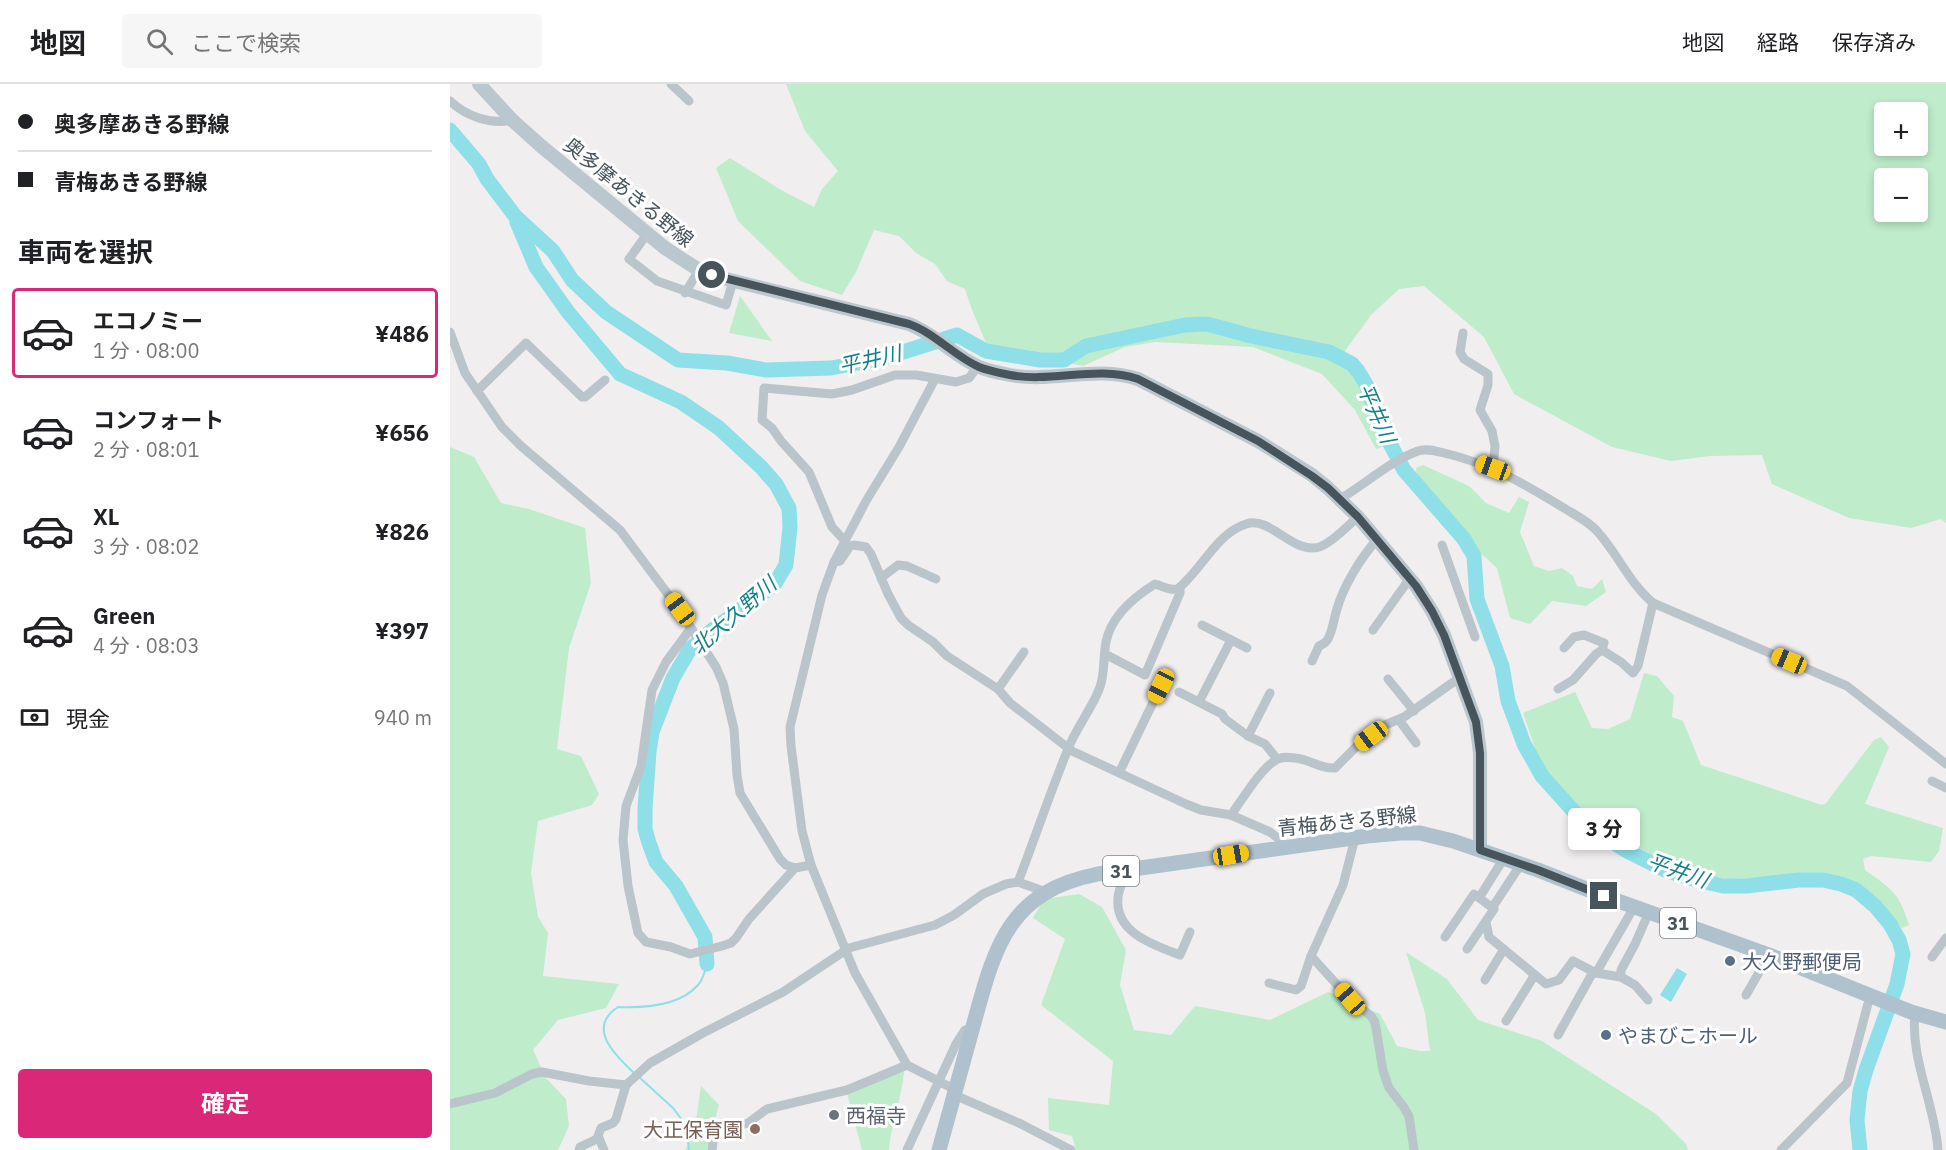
<!DOCTYPE html>
<html lang="ja">
<meta charset="utf-8">
<style>
body{margin:0;font-family:"IBM Plex Sans","Noto Sans JP",sans-serif;background:#f6f6f6;color:#202124;height:100vh;display:flex;flex-direction:column;font-size:22px;white-space:nowrap}
*{box-sizing:border-box;margin:0}
p{font-size:20px;color:#757577}
.icon{flex:none;width:33px;height:33px;fill:none;stroke:currentColor;stroke-width:2;stroke-linecap:round;stroke-linejoin:round}
.map{position:relative;flex:1;overflow:hidden}
.details{display:flex;flex-direction:column;background:#fff;width:450px}
.details>*{flex:none}
.top-card{display:grid;align-content:center;height:132px;padding:0 18px;background:#fff}
.fabs{position:absolute;left:1424px;top:18px;display:grid;gap:12px}
.fabs a{display:grid;place-items:center;width:54px;height:54px;border-radius:6px;background:#fff;box-shadow:0 3px 9px #0003;font-size:30px}
.end{position:absolute;width:27px;height:27px;margin:-14px;border:8px solid #47545b;background:#fff;box-shadow:0 0 0 3px #fff}
.from{border-radius:50%}
.bubble{position:absolute;height:42px;border-radius:6px;background:#fff;box-shadow:0 3px 9px #0003;font-size:20px;font-weight:700;line-height:42px;text-align:center}
.car{position:absolute;width:18px;height:36px;margin:-18px -9px;border-radius:8px;box-shadow:0 0 4px 2px #0007;background:linear-gradient(#f5c518 24%,#345 0 40%,#f5c518 0 76%,#345 0 86%,#f5c518 0)}
.top-card b{display:flex;align-items:center;gap:21px;height:57px;font-size:22px}
.top-card b+b{border-top:2px solid #e0e0e0}
.top-card i{width:15px;height:15px;background:#202124}
ul{padding:0;list-style:none}
li{display:flex;align-items:center;gap:18px;height:90px;margin:0 12px 9px;padding:0 6px;border:3px solid transparent;border-radius:6px}
li div{flex:1}
li b{display:block;font-size:22px}
li em{font-style:normal;font-weight:700}
li.current{border-color:#db2777}
li>.icon{width:54px;height:54px;stroke-width:1.5}
h2{padding:0 18px;font-size:27px;line-height:72px}
.pay{display:flex;align-items:center;gap:15px;height:66px;padding:0 18px;font-size:22px}
.pay p{margin-inline-start:auto}
.primary-button{display:flex;gap:12px;margin-top:auto;padding:12px 18px}
.primary-button a{flex:1;height:69px;border-radius:6px;background:#db2777;color:#fff;font-size:24px;font-weight:700;line-height:69px;text-align:center}
header{display:flex;align-items:center;gap:36px;box-sizing:border-box;height:84px;padding:0 30px;background:#fff;border-bottom:2px solid #e0e0e0}
header strong{font-size:28px}
nav{display:flex;gap:33px;margin-inline-start:auto;font-size:21px}
.search{width:420px;height:54px;background:#f6f6f6;display:flex;align-items:center;gap:15px;box-sizing:border-box;padding:0 21px;border-radius:6px;color:#757577;font-size:22px}
main{display:flex;flex:1;min-height:0}
.map>svg:first-child{display:block}
</style>
<header>
<strong>地図</strong>
<div class="search"><svg class="icon" aria-label="search" viewBox="0 0 24 24"><circle cx="10" cy="10" r="6"/><path d="M15 15l6 6"/></svg>ここで検索</div>
<nav><a>地図</a><a>経路</a><a>保存済み</a></nav>
</header>
<main>
<section class="details">
<div class="top-card">
<b><i class="from"></i>奥多摩あきる野線</b>
<b><i></i>青梅あきる野線</b>
</div>
<h2>車両を選択</h2>
<ul>
<li class="current"><svg class="icon" aria-label="car" viewBox="0 0 24 24"><path d="M5 17H2v-5l4-1 3-4h7l3 4 3 1v5h-3M9 17h6M6 11h13"/><circle cx="7" cy="17" r="2"/><circle cx="17" cy="17" r="2"/></svg><div><b>エコノミー</b><p>1 分 · 08:00</p></div><em>¥486</em></li>
<li><svg class="icon" aria-label="car" viewBox="0 0 24 24"><path d="M5 17H2v-5l4-1 3-4h7l3 4 3 1v5h-3M9 17h6M6 11h13"/><circle cx="7" cy="17" r="2"/><circle cx="17" cy="17" r="2"/></svg><div><b>コンフォート</b><p>2 分 · 08:01</p></div><em>¥656</em></li>
<li><svg class="icon" aria-label="car" viewBox="0 0 24 24"><path d="M5 17H2v-5l4-1 3-4h7l3 4 3 1v5h-3M9 17h6M6 11h13"/><circle cx="7" cy="17" r="2"/><circle cx="17" cy="17" r="2"/></svg><div><b>XL</b><p>3 分 · 08:02</p></div><em>¥826</em></li>
<li><svg class="icon" aria-label="car" viewBox="0 0 24 24"><path d="M5 17H2v-5l4-1 3-4h7l3 4 3 1v5h-3M9 17h6M6 11h13"/><circle cx="7" cy="17" r="2"/><circle cx="17" cy="17" r="2"/></svg><div><b>Green</b><p>4 分 · 08:03</p></div><em>¥397</em></li>
</ul>
<div class="pay"><svg class="icon" aria-label="cash" viewBox="0 0 24 24"><path d="M3 7h18v10H3z"/><circle cx="12" cy="12" r="2"/></svg>現金<p>940 m</p></div>
<div class="primary-button"><a>確定</a></div>
</section>
<div class="map">
<svg width="1496" height="1066" viewBox="0 0 1496 1066">
<rect width="100%" height="100%" fill="#f1eeef"/>
<g fill="#bfeccb" fill-rule="evenodd">
<path d="M336,0H1496V439L1491,435L1461,444L1399,434L1322,400L1312,371L1260,372L1221,377L1162,363L1064,310L1034,253L974,202L949,205L921,231L895,267L925,301L949,358L926,365L905,326L872,290L803,263L705,258L675,263L633,282L537,261L522,226L515,205L497,197L485,180L466,169L449,152L424,146L406,188L392,211L350,197L288,137L266,84L280,74L331,106L364,123L372,105L388,87L355,47ZM1434,28H1467V62H1434ZM1434,94H1467V128H1434Z"/>
<polygon points="290,212 322,257 279,249"/>
<polygon points="0,363 24,373 51,419 79,425 135,444 141,499 119,564 107,665 131,672 149,710 142,721 88,737 81,789 88,833 98,849 93,892 169,900 156,924 108,936 83,966 96,994 116,1015 119,1042 108,1066 0,1066"/>
<polygon points="973,381 1019,402 1036,419 1059,429 1069,413 1079,418 1070,448 1084,482 1099,487 1112,484 1123,492 1127,502 1142,505 1152,495 1156,508 1136,522 1102,517 1080,540 1060,534 1047,484 1019,459 967,391 966,384"/>
<path d="M1194,589L1207,592L1224,612L1222,633L1233,637L1251,681L1372,721L1376,719L1424,656L1431,653L1439,663L1415,720L1493,744L1489,767L1481,778L1421,772L1413,775L1415,786C1441,805 1449,808 1459,841L1452,844L1415,806L1361,793L1279,795L1231,788L1138,735L1090,679L1073,629L1125,608L1142,644L1158,645L1180,635Z"/>
<polygon points="629,810 652,823 676,866 670,901 684,946 721,951 745,922 820,936 878,908 930,930 947,962 970,967 980,967 975,929 956,868 997,895 1028,936 1092,957 1206,1030 1236,1060 1238,1066 626,1066 622,1052 599,1046 598,1014 659,1021 663,977 591,921 615,855 583,834 594,815"/>
<path d="M454,987C452,1014 441,1039 439,1066H412L397,1009Z"/>
<polygon points="251,1002 269,1021 257,1066 235,1066 244,1051"/>
</g>
<polygon fill="#8edfe7" points="1227,884 1237,890 1221,918 1210,911"/>
<g fill="none" stroke-linecap="round" stroke-linejoin="round">
<g stroke="#8edfe7" stroke-width="2">
<path d="M184,989C165,971 136,944 168,923C194,924 230,922 248,901C253,896 255,887 257,880"/>
<polyline points="189,993 223,1024 236,1041 239,1066"/>
</g>
<g stroke="#8edfe7" stroke-width="15">
<polyline points="0,46 29,80 37,95 65,132 103,167 122,196 156,228 228,276 277,279 316,286 381,284 434,274 507,251 536,267 590,276 614,276 636,262 735,241 757,240 801,252 879,268 902,280 908,287 917,302 928,337 954,386 1014,455 1024,472 1027,515 1052,582 1058,617 1074,660 1092,692 1135,740 1175,766 1215,786 1242,795 1273,802 1296,802 1349,796 1373,796 1391,800 1406,806 1425,822 1440,840 1449,856 1453,870 1447,900 1416,986 1410,1007 1407,1036 1410,1066"/>
<polyline points="67,138 86,183 118,228 170,290 231,318 269,344 311,383 326,400 339,424 340,443 336,481 324,501 261,547 240,565 223,594 202,648 199,668 195,724 195,745 199,759 206,778 226,802 255,853 257,880"/>
</g>
<g stroke="#bac4cb" stroke-width="9">
<polyline points="221,0 239,17"/>
<path d="M0,17C16,32 40,41 62,36"/>
<polyline points="197,150 179,175 207,197 276,221 283,197"/>
<polyline points="235,209 249,186"/>
<polyline points="0,248 15,289 52,343 71,362 170,446 229,525 266,583 273,599 284,645 287,691 290,709 330,775 336,781 345,784"/>
<polyline points="1013,249 1010,268 1014,275 1038,290 1038,301 1030,326 1042,347 1045,362 1043,384"/>
<polyline points="485,295 449,363 416,417 384,478 372,511 340,643 341,662 352,747 361,781 405,889 457,981 500,1003 509,1013 571,1040 621,1066"/>
<polyline points="27,307 76,259 132,313 135,313 155,296"/>
<path d="M890,415C914,401 942,376 968,367C976,364 986,367 994,369C1041,380 1073,399 1114,424C1125,431 1138,437 1147,447C1168,470 1179,499 1203,519L1397,602L1496,680"/>
<polyline points="395,457 382,443 359,388 331,357 322,344 312,336 314,304 382,310 402,306 445,291 466,291 506,298 519,294 528,282"/>
<polyline points="992,461 1025,553"/>
<polyline points="384,478 390,477 400,462 404,461 416,463 421,470 438,510 451,534 458,541 483,558 497,572 548,605 560,619 622,667 736,720 751,726 781,731 820,748 829,755 832,764"/>
<polyline points="431,494 448,481 457,482 486,495"/>
<polyline points="752,541 797,564"/>
<polyline points="241,544 216,578 202,606 191,682 176,722 173,756 178,802 188,849 196,858 221,863 240,870 272,862 281,859 286,854 299,835 345,784 361,781"/>
<polyline points="923,546 960,494"/>
<polyline points="1152,566 1171,578 1183,589 1188,582 1203,519"/>
<polyline points="655,570 695,591 730,509 730,503"/>
<path d="M862,577L869,562C874,560 877,558 879,553C883,544 884,534 887,525C893,503 912,471 928,455"/>
<polyline points="938,595 964,627"/>
<polyline points="548,605 574,568"/>
<polyline points="1108,605 1123,596 1146,570 1152,566 1154,559 1134,551 1124,553 1114,564"/>
<polyline points="729,608 772,630 775,635 798,652 815,660 827,675"/>
<polyline points="749,618 781,556"/>
<polyline points="949,636 966,659"/>
<polyline points="798,652 820,609"/>
<polyline points="669,689 711,602"/>
<polyline points="1482,697 1496,704"/>
<path d="M781,731C792,716 811,684 826,676C830,673 839,673 845,674C860,675 869,685 885,684L907,662L935,641L954,633L1009,594"/>
<polyline points="905,754 893,801 861,872 900,915 921,932 925,938 933,987 939,1004 953,1022 959,1032 964,1066"/>
<path d="M677,786C674,795 669,804 668,813C664,849 704,861 730,871L740,848"/>
<path d="M568,798C585,754 600,709 618,665C626,644 643,623 650,603C655,589 653,573 656,558C661,532 684,513 705,500C713,502 719,507 727,505C731,503 734,499 737,496C756,477 769,449 796,440C821,431 845,474 872,462C885,456 897,442 908,433"/>
<polyline points="1029,814 1054,774"/>
<polyline points="1042,824 1071,780"/>
<polyline points="1036,838 1039,853 1096,900 1109,896 1123,877 1146,889 1171,893 1185,901 1198,916"/>
<polyline points="995,853 1024,810 1044,825 1017,865"/>
<polyline points="1482,873 1496,854"/>
<polyline points="1146,889 1184,823"/>
<polyline points="1171,893 1171,886 1185,860 1199,828"/>
<polyline points="1035,896 1054,865"/>
<polyline points="819,899 846,906 851,902 861,872"/>
<polyline points="1296,911 1319,871"/>
<path d="M1465,930C1460,974 1485,1021 1488,1066"/>
<polyline points="1056,937 1084,892"/>
<polyline points="1108,951 1143,888"/>
<polyline points="0,1020 45,1009 82,990 92,988 139,997 176,1001"/>
<polyline points="129,1066 130,1063 149,1054"/>
<polyline points="154,1066 148,1052 151,1044 163,1039 166,1035 176,1001 200,979 253,949 333,908 399,864 485,841 504,831 533,810 556,800 568,798 596,808"/>
<polyline points="262,1066 264,1052 269,1047 298,1039 317,1025 397,1006 457,981"/>
<polyline points="457,1066 506,960 515,946 523,944"/>
<polyline points="1331,1066 1397,999 1420,912"/>
</g>
<path stroke="#bbc7cf" stroke-width="14" d="M29,0L62,36L91,62L215,164L249,186L276,195L459,240C485,250 504,272 529,283C539,287 550,289 560,291C603,299 646,281 688,295L808,357L862,391L878,404L908,433L966,502L982,527L994,551L1026,638L1030,669V766"/>
<path stroke="#afc1cc" stroke-width="15" d="M489,1066C500,1026 511,986 522,946C544,867 555,808 648,790L917,752L951,749H970L1003,757L1088,786L1154,812L1319,871L1461,928L1496,938"/>
</g>
<g fill="none" stroke-linecap="round" stroke-linejoin="round">
<path stroke="#47545b" stroke-width="8" d="M262,191L459,240C485,249 504,272 529,283C539,287 550,289 560,291C603,299 646,281 688,295L808,357L862,392L878,404L908,433L966,502L982,527L994,551L1026,638L1030,669V766L1088,786L1154,812"/>
</g>
<g fill="#5c6f8a" stroke="#fff" stroke-width="2">
<circle cx="1280" cy="877" r="6"/>
<circle cx="1156" cy="951" r="6"/>
</g>
<circle fill="#6b7280" stroke="#fff" stroke-width="2" cx="384" cy="1031" r="6"/>
<circle fill="#8d6e63" stroke="#fff" stroke-width="2" cx="305" cy="1045" r="6"/>
<g text-anchor="middle" dominant-baseline="central" stroke-width="6" stroke-linejoin="round" paint-order="stroke">
<g fill="#fff" stroke="#7e878c" stroke-width="1.5">
<rect x="653" y="772" width="36" height="30" rx="4.5"/>
<rect x="1210" y="824" width="36" height="30" rx="4.5"/>
</g>
<g font-size="18" font-weight="bold" fill="#47545b">
<text x="671" y="787">31</text>
<text x="1228" y="839">31</text>
</g>
<g font-size="20" fill="#47545b" stroke="#fff">
<text transform="translate(179 108) rotate(39)">奥多摩あきる野線</text>
<text transform="translate(897 737) rotate(-6)">青梅あきる野線</text>
</g>
<g font-size="20" fill="#4e5e75" stroke="#fff" text-anchor="start">
<text x="1292" y="877">大久野郵便局</text>
<text x="1168" y="951">やまびこホール</text>
</g>
<g font-size="20" fill="#5b616d" stroke="#fff" text-anchor="start">
<text x="396" y="1031">西福寺</text>
</g>
<g font-size="20" fill="#785e54" stroke="#fff" text-anchor="end">
<text x="293" y="1045">大正保育園</text>
</g>
<g font-size="21" font-style="italic" fill="#14808b" stroke="#fff">
<text transform="translate(420 275) rotate(-13)">平井川</text>
<text transform="translate(927 329) rotate(66)">平井川</text>
<text transform="translate(283 531) rotate(-41)">北大久野川</text>
<text transform="translate(1228 786) rotate(20)">平井川</text>
</g>
</g>
</svg>
<div class="fabs">
<a>+</a>
<a>−</a>
</div>
<i class="end from" style="left:262px;top:191px"></i>
<i class="end" style="left:1154px;top:812px"></i>
<div class="bubble" style="left:1118px;top:724px;width:72px">3 分</div>
<i class="car" style="left:1043px;top:384px;rotate:290deg"></i>
<i class="car" style="left:230px;top:525px;rotate:323deg"></i>
<i class="car" style="left:1339px;top:577px;rotate:293deg"></i>
<i class="car" style="left:711px;top:602px;rotate:206deg"></i>
<i class="car" style="left:921px;top:652px;rotate:233deg"></i>
<i class="car" style="left:781px;top:771px;rotate:81deg"></i>
<i class="car" style="left:900px;top:915px;rotate:319deg"></i>
</div>
</main>
